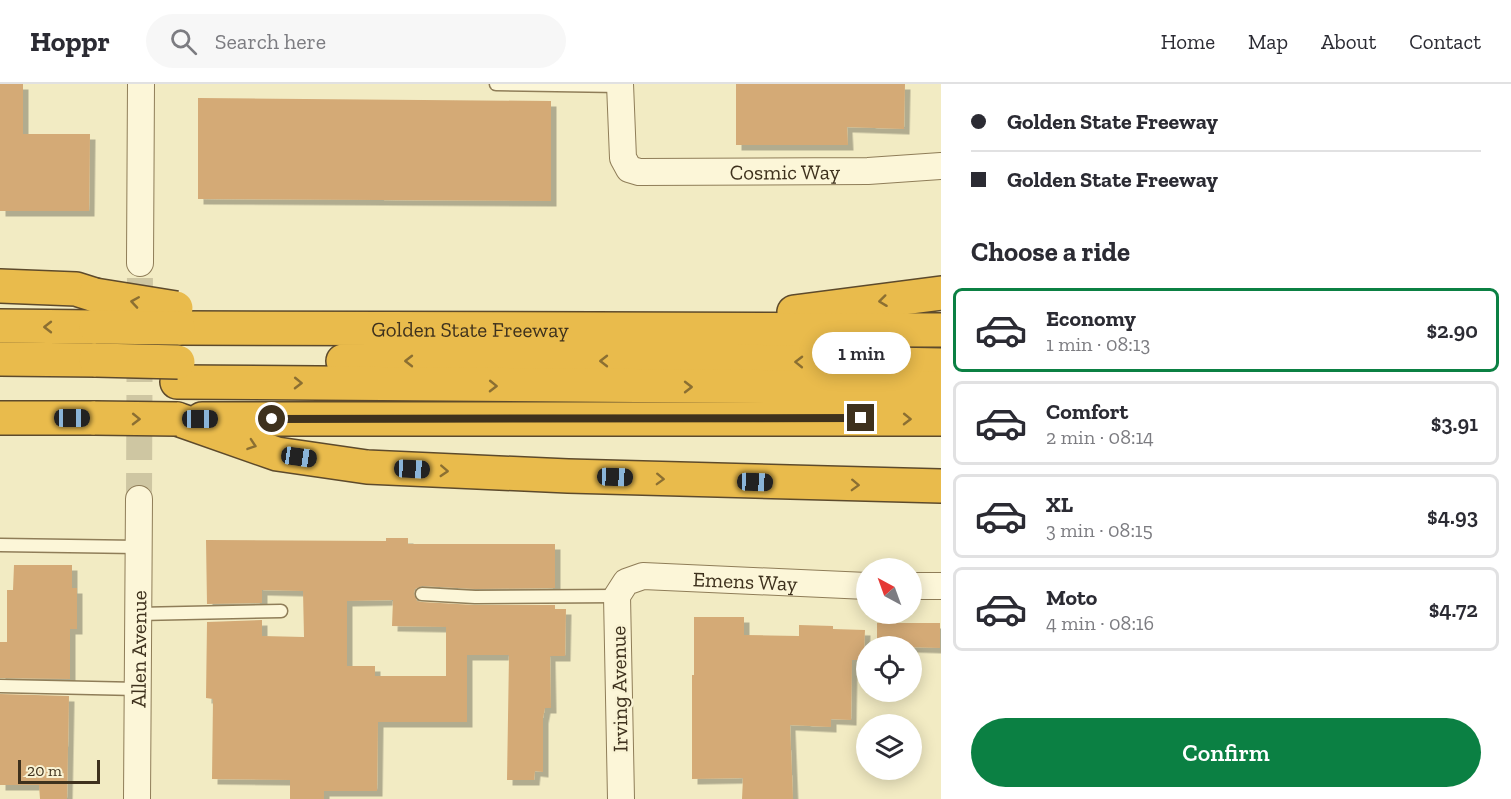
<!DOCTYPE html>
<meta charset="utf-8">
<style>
body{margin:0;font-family:"Zilla Slab",serif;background:#f7f7f7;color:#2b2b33;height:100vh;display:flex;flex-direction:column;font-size:22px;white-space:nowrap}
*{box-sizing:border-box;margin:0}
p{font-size:20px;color:#7c7c81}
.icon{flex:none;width:33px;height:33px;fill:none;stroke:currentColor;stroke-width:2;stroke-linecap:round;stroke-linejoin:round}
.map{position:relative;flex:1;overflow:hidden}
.drawer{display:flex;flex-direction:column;background:#fff;width:570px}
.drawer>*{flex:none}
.top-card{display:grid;align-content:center;height:132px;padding:0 30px;background:#fff}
.needle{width:39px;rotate:319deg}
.tools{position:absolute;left:856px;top:474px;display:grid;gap:12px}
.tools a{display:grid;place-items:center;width:66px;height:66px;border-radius:50%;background:#fff;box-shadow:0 3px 15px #0003;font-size:30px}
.scale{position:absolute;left:18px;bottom:15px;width:82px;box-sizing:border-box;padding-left:6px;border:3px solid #3e311d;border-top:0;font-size:16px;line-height:21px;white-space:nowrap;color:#3e311d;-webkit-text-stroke:4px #f9f3d4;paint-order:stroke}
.end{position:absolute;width:27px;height:27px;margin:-14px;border:8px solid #3e311d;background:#fff;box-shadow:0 0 0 3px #fff}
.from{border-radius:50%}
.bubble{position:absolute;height:42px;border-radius:21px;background:#fff;box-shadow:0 3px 15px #0003;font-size:20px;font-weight:600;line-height:42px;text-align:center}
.car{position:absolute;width:18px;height:36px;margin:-18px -9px;border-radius:8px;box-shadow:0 0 4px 2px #0007;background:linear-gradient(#222 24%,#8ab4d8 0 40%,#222 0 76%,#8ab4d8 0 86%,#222 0)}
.top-card b{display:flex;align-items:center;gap:21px;height:57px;font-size:22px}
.top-card b+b{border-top:2px solid #e1e1e2}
.top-card i{width:15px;height:15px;background:#2b2b33}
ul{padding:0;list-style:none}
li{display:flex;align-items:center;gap:18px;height:84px;margin:0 12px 9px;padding:0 18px;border:3px solid #e1e1e2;border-radius:9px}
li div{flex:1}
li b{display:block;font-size:22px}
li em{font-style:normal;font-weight:600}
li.active{border-color:#0b8043}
li>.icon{width:54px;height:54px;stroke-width:1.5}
h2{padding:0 30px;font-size:27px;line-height:72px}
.button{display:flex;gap:12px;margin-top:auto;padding:12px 30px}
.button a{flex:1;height:69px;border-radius:36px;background:#0b8043;color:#fff;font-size:24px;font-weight:600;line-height:69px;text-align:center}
header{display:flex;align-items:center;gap:36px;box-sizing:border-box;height:84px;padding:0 30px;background:#fff;border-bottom:2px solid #e1e1e2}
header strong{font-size:28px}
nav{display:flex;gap:33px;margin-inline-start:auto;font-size:21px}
.search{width:420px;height:54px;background:#f7f7f7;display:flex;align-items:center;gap:15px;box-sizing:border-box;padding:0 21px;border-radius:33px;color:#7c7c81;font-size:22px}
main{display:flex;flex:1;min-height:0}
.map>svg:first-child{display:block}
</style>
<header>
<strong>Hoppr</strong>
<div class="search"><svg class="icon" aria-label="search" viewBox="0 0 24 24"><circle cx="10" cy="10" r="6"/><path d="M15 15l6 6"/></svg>Search here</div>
<nav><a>Home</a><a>Map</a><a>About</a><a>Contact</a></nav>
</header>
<main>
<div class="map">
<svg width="941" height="715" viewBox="0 0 941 715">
<defs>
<filter id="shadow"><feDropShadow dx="5.5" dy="5.5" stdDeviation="0" flood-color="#0004"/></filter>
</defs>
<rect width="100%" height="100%" fill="#f2ebc3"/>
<g fill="#d4aa76" fill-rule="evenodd" filter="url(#shadow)">
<polygon points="0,0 23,0 23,50 90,50 89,127 0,127"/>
<polygon points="736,0 905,0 904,45 847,43 848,61 736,61"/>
<polygon points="198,14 551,17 551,117 198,115"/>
<path d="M386,454H408V460H555V504L475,505L422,502L415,505L414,510L417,517L422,518L475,521H555V525H566L565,572H550L551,624H545L543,634V688L535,687L534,696H507L509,571H467V638H378L377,707H324V715H290V696L212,695L213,615L206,614L207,538L262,536V552L304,553L303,507L262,506V519L207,520L206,456L386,457ZM393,516L392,542L446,543V592H375V582H347V517Z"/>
<polygon points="14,481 72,481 72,504 77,504 77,545 70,545 70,595 0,594 0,558 7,558 7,506 13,506"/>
<polygon points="694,533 744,533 744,551 799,552 799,541 833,542 833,545 865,546 864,567 861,567 861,576 852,576 851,636 831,635 831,643 790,641 793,715 742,715 743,694 692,695 692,591 694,591"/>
<polygon points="877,539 940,539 940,564 877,562"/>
<polygon points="0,610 69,612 67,715 40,715 39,701 0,701"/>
</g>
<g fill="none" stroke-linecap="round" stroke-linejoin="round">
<polyline stroke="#cec6a2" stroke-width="26" stroke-dasharray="26 13" stroke-linecap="butt" points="139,415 140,179"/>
<defs>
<g id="service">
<polyline points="496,0 620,2"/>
<polyline points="0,461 138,463"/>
<polyline points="422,510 475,513 617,512"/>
<polyline points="138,530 281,527"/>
<polyline points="0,602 138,605"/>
</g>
<g id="minor">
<path id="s1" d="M620,0L623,74L629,85L639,88L868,87L941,82"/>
<polyline points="140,179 141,0"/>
<polyline points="912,502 941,502"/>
<path id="s2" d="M137,715L139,415"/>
<path id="s3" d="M621,715L617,512L626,498L643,492L867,502"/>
</g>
<g id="motorway">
<polyline points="0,202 76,205 95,211"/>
<polyline points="794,228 941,209"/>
<polyline points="0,242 96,243"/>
<path id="s4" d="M178,244L941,246"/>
<polyline points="0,275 96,276"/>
<polyline points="343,277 738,277 941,281"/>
<polyline points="177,298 941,304"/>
<polyline points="0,334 95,334"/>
<polyline points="177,335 277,370 367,383 568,392 941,402"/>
<polyline points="202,335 941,335"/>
</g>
</defs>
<use href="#service" stroke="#8f7d58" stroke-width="15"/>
<use href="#minor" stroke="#8f7d58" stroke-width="28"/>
<use href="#motorway" stroke="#5d4a2c" stroke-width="36"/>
<use href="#service" stroke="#fcf6d8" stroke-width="12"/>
<use href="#minor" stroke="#fcf6d8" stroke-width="26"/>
<use href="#motorway" stroke="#e9bb4c" stroke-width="33"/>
<defs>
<g id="motorway-bridge">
<polyline points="95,211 176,224"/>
<polyline points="96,243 178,244"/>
<polyline points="96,276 178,278"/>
<polyline points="95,334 177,335"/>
</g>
</defs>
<use href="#motorway-bridge" stroke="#5d4a2c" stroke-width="36" stroke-linecap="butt"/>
<use href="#motorway-bridge" stroke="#e9bb4c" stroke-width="33"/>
</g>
<defs><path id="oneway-chevron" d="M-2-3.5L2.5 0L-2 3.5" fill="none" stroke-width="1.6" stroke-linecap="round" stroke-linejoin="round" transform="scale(1.5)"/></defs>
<g stroke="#8b6f32">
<use href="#oneway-chevron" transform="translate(883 217) rotate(173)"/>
<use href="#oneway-chevron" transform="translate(135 218) rotate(-171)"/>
<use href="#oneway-chevron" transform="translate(48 243) rotate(-180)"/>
<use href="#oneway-chevron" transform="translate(409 277) rotate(180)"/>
<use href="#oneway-chevron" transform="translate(604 277) rotate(-180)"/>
<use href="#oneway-chevron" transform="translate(799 278) rotate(-179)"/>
<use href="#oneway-chevron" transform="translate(298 299) rotate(1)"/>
<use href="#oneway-chevron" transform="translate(493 302) rotate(1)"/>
<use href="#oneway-chevron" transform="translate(688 303)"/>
<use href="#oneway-chevron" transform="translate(136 335) rotate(1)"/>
<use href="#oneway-chevron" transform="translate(907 335) rotate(1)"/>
<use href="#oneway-chevron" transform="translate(252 361) rotate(19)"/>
<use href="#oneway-chevron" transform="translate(444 387) rotate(3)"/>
<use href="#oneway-chevron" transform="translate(660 395) rotate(2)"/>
<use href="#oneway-chevron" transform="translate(855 401) rotate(2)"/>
</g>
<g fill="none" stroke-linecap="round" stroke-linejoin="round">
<polyline stroke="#3e311d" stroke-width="8" points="272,335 861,334"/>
</g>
<g text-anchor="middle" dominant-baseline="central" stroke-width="5" stroke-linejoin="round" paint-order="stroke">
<g font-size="21" fill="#3e311d" stroke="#f9f3d4">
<text stroke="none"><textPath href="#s1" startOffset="243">Cosmic Way</textPath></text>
<text stroke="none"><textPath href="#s4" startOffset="292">Golden State Freeway</textPath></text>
<text stroke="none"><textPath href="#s3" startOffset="340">Emens Way</textPath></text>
<text stroke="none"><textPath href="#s2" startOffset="150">Allen Avenue</textPath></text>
<text transform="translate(619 605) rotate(-91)">Irving Avenue</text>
</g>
</g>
</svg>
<div class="tools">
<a><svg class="needle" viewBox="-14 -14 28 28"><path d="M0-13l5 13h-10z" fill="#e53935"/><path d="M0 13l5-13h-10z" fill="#7c7c81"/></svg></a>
<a><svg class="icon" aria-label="locate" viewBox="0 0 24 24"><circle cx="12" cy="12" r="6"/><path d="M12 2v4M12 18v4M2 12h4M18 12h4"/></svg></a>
<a><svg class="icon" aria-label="layers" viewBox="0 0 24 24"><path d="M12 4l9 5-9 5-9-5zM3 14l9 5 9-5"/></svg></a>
</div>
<div class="scale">20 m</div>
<i class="end from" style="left:272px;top:335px"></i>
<i class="end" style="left:861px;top:334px"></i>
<div class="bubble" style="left:812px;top:248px;width:99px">1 min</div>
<i class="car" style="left:72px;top:334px;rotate:90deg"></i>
<i class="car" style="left:200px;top:335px;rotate:90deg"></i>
<i class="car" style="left:299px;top:373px;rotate:98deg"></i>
<i class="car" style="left:412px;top:385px;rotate:93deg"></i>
<i class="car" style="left:615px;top:393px;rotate:92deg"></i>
<i class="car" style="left:755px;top:398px;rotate:92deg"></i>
</div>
<section class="drawer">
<div class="top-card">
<b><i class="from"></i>Golden State Freeway</b>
<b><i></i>Golden State Freeway</b>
</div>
<h2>Choose a ride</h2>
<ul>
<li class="active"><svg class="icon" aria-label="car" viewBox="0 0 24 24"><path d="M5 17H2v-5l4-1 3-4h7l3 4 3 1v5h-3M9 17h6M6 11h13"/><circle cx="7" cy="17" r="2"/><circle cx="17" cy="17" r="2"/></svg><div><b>Economy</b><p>1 min · 08:13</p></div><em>$2.90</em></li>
<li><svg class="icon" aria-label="car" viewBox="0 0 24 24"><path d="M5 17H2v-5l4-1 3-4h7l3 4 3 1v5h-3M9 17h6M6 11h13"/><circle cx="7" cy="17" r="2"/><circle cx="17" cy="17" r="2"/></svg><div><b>Comfort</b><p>2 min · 08:14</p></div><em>$3.91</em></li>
<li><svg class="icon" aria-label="car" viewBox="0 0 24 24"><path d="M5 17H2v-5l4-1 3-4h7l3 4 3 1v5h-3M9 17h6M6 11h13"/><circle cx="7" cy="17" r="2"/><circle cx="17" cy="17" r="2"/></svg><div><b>XL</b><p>3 min · 08:15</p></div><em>$4.93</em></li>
<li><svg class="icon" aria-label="car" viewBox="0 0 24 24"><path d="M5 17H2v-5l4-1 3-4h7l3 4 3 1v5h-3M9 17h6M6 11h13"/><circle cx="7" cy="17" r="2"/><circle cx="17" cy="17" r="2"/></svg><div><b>Moto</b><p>4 min · 08:16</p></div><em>$4.72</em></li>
</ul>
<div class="button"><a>Confirm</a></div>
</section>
</main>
